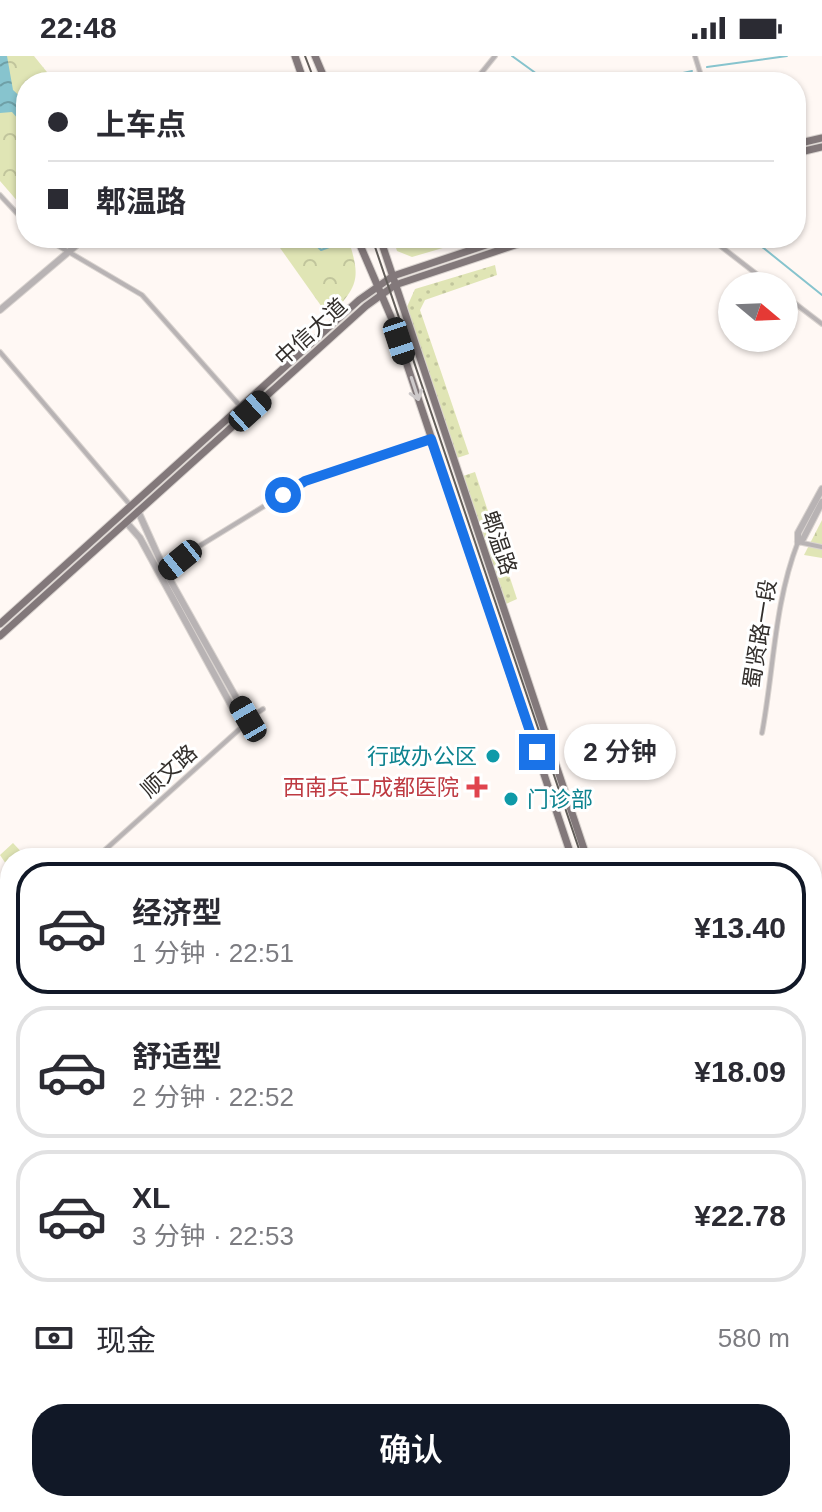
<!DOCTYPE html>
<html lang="zh">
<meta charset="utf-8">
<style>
body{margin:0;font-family:Helvetica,"Noto Sans SC",sans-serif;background:#f7f7f7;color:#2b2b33;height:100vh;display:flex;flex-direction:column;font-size:30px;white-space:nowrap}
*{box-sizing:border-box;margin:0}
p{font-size:26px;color:#7c7c81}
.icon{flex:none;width:44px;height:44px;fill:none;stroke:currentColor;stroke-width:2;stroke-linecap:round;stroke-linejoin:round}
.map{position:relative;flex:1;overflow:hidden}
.panel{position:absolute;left:0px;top:792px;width:822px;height:664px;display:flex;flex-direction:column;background:#fff;border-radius:32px 32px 0 0;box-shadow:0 2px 6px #0004}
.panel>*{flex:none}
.guide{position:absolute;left:16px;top:16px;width:790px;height:176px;border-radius:32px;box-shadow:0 2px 6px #0004;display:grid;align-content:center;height:176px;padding:0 32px;background:#fff}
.needle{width:52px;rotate:109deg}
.fabs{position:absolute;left:718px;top:216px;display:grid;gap:16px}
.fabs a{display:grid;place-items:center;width:80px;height:80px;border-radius:50%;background:#fff;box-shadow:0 2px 6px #0004;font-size:40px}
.end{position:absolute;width:36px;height:36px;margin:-18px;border:10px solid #1a73e8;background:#fff;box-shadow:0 0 0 4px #fff}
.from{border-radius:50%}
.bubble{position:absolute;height:56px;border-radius:28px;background:#fff;box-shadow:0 2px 6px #0004;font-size:26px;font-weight:600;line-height:56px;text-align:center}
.car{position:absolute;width:24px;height:48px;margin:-24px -12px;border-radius:10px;box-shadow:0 0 6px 2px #0007;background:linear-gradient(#222 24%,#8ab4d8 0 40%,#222 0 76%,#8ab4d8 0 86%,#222 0)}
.guide b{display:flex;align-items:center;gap:28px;height:76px;font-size:30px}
.guide b+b{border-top:2px solid #e1e1e2}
.guide i{width:20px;height:20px;background:#2b2b33}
ul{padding:14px 0 0;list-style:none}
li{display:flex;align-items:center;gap:24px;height:132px;margin:0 16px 12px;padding:0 16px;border:4px solid #e1e1e2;border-radius:32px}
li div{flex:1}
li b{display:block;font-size:30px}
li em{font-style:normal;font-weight:600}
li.selected{border-color:#111827}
li>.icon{width:72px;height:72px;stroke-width:1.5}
.pay{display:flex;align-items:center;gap:20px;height:88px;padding:0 32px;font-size:30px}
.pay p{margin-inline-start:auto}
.primary-button{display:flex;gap:16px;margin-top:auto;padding:16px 32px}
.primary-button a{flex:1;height:92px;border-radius:32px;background:#111827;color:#fff;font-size:32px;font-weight:600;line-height:92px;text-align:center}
.status{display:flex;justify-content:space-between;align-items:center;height:56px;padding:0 40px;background:#fff;direction:ltr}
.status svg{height:22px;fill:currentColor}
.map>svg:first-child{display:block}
</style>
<div class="status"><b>22:48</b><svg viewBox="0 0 49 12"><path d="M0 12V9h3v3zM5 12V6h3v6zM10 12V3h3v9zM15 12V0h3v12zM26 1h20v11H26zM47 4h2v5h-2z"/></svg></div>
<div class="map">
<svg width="822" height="1456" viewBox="0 0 822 1456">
<defs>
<pattern id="grass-dots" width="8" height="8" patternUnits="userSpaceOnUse" patternTransform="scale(2)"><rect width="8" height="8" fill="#e0e5b5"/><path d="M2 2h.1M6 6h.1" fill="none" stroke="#c1c59c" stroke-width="1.8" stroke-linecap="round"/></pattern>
<pattern id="forest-crowns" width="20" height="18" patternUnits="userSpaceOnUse" patternTransform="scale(2)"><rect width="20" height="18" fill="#e0e5b5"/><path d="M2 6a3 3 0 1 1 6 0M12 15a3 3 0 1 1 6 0" fill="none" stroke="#c1c59c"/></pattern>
<pattern id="water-waves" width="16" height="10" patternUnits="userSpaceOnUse" patternTransform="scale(2)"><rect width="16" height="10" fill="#87c4ce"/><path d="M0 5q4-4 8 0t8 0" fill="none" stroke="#6fa0a7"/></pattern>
</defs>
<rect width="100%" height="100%" fill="#fff8f4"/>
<g fill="url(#grass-dots)">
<polygon points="495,209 497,219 425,244 420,254 469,398 457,402 406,253 415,233"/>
<polygon points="475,416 517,543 506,548 463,420"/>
</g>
<g fill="url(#forest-crowns)">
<polygon points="0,0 34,0 55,26 26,26 26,155 0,125"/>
<path d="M273,182H348C361,223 359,229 329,261Z"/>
<polygon points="393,182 450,182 453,189 412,201 397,195"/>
<polygon points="822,464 822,502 804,499"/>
<polygon points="10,1066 10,1183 0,1184 0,1075"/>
</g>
<polygon fill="#e0e5b5" points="13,787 27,802 10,802 10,814 0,799"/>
<polygon fill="url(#water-waves)" points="0,0 7,0 13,34 26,46 26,72 12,56 0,57"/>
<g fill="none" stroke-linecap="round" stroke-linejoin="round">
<g stroke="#87c4ce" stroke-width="2">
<polyline points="512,0 548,26"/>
<polyline points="707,11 787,0"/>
<polyline points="642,26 692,15"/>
<polyline points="309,182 321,194 346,185"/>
<polyline points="751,182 822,239"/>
</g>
<defs>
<g id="minor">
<polyline points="695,0 703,26"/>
<polyline points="474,26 495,0"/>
<polyline points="0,139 26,167"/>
<polyline points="45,182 142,239 241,351"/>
<polyline points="710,182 772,230"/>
<polyline points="784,239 822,268"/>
<polyline points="0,296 131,450"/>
<polyline points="165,515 188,497 305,425 431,383"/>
<polyline points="248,663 263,653"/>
<path d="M762,677C774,613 774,548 798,486L822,491"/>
<polyline points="96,802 243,670"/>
<polyline points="0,887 10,878"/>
<polyline points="812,1249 822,1249"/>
<polyline points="812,1408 822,1405"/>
<polyline points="0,1442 10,1456"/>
<polyline points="342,1446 347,1456"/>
<polyline points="586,1446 590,1456"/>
<polyline points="771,1456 797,1446"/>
</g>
<g id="tertiary">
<polyline points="291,26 302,18"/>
<polyline points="0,254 85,182"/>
<polyline points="138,455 165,515 248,663"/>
<polyline points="126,466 140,482 243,671"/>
<polyline points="798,486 798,477 822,433"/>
<polyline points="798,486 803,483 822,446"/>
<polyline points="0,887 10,901"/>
<polyline points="0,899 10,914"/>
</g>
<g id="secondary">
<polyline points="0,1198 10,1191"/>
<polyline points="0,1205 10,1198"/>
<polyline points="797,1446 800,1456"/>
</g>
<g id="primary">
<polyline points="295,0 304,26"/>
<polyline points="315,0 326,26"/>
<polyline points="796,88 822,82"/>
<polyline points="796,97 822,91"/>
<polyline points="357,182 391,261 572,802"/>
<polyline points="380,182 587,802"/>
<polyline points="0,568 359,244 393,220 507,182"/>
<polyline points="0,580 366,250 395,229 536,182"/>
<polyline points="812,1109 822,1106"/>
<polyline points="812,1130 822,1126"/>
<polyline points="275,1456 289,1446"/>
<polyline points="295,1456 309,1446"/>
</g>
</defs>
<use href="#minor" stroke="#dad4d0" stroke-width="6"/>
<use href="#tertiary" stroke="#dad4d0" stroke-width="8"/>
<use href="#secondary" stroke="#dad4d0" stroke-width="8"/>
<use href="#primary" stroke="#dad4d0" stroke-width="9"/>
<use href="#minor" stroke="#b8b3b4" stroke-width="4"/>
<use href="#tertiary" stroke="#b8b3b4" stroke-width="6"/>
<use href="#secondary" stroke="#999192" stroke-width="6"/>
<use href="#primary" stroke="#82787a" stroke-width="7"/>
<g stroke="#625e5a" stroke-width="2">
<polyline points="305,0 315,26"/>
<polyline points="372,182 582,802"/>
<polyline points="812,1122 822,1119"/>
</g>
</g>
<defs><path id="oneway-shaft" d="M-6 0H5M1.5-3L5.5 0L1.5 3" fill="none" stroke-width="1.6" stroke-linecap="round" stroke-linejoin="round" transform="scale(2)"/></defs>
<use stroke="#cdc9ca" href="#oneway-shaft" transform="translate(415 333) rotate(72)"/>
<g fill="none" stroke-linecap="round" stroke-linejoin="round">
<polyline stroke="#1a73e8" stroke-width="10" points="283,439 305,425 431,383 537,696"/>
</g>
<g fill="#0f9aa8" stroke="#fff" stroke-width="3">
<circle cx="493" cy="700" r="8"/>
<circle cx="511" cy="743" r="8"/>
</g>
<path fill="#e0444e" stroke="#fff" stroke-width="3" d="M473 719h8v8h8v8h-8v8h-8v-8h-8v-8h8z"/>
<g text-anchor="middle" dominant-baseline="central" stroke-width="6" stroke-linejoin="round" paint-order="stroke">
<g font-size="22" fill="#322e2b" stroke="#fff">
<text transform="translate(311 276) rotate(-42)">中信大道</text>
<text transform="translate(499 487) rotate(71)">郫温路</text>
<text transform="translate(760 578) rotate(-81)">蜀贤路一段</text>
<text transform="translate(169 715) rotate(-42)">顺文路</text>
</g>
<g font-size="22" fill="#0d838f" stroke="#fff" text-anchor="end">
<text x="477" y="700">行政办公区</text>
<text x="527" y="743" text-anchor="start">门诊部</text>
</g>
<g font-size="22" fill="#be3a42" stroke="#fff" text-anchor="end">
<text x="459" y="731">西南兵工成都医院</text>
</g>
</g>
</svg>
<div class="fabs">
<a><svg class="needle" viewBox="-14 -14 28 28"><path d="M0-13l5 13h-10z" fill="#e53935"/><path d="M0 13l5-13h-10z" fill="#7c7c81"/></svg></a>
</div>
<i class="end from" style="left:283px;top:439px"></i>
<i class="end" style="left:537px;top:696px"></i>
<div class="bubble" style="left:564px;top:668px;width:112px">2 分钟</div>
<i class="car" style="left:399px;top:285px;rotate:162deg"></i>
<i class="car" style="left:250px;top:355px;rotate:48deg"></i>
<i class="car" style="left:180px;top:504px;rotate:231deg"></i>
<i class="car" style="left:248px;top:663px;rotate:330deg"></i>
<div class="guide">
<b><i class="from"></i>上车点</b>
<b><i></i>郫温路</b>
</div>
<section class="panel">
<ul>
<li class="selected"><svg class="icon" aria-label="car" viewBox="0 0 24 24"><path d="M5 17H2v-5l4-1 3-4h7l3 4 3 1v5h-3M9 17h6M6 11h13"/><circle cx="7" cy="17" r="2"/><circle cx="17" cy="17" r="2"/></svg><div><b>经济型</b><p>1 分钟 · 22:51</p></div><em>¥13.40</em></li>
<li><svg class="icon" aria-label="car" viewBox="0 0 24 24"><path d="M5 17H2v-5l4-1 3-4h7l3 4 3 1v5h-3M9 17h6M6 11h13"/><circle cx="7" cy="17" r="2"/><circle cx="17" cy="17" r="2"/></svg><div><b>舒适型</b><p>2 分钟 · 22:52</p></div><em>¥18.09</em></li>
<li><svg class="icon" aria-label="car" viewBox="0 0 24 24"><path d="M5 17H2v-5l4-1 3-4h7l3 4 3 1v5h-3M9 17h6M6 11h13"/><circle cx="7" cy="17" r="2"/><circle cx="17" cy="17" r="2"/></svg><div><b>XL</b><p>3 分钟 · 22:53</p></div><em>¥22.78</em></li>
</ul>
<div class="pay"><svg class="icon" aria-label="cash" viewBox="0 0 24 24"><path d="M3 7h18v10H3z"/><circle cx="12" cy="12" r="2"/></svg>现金<p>580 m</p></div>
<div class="primary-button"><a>确认</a></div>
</section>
</div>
